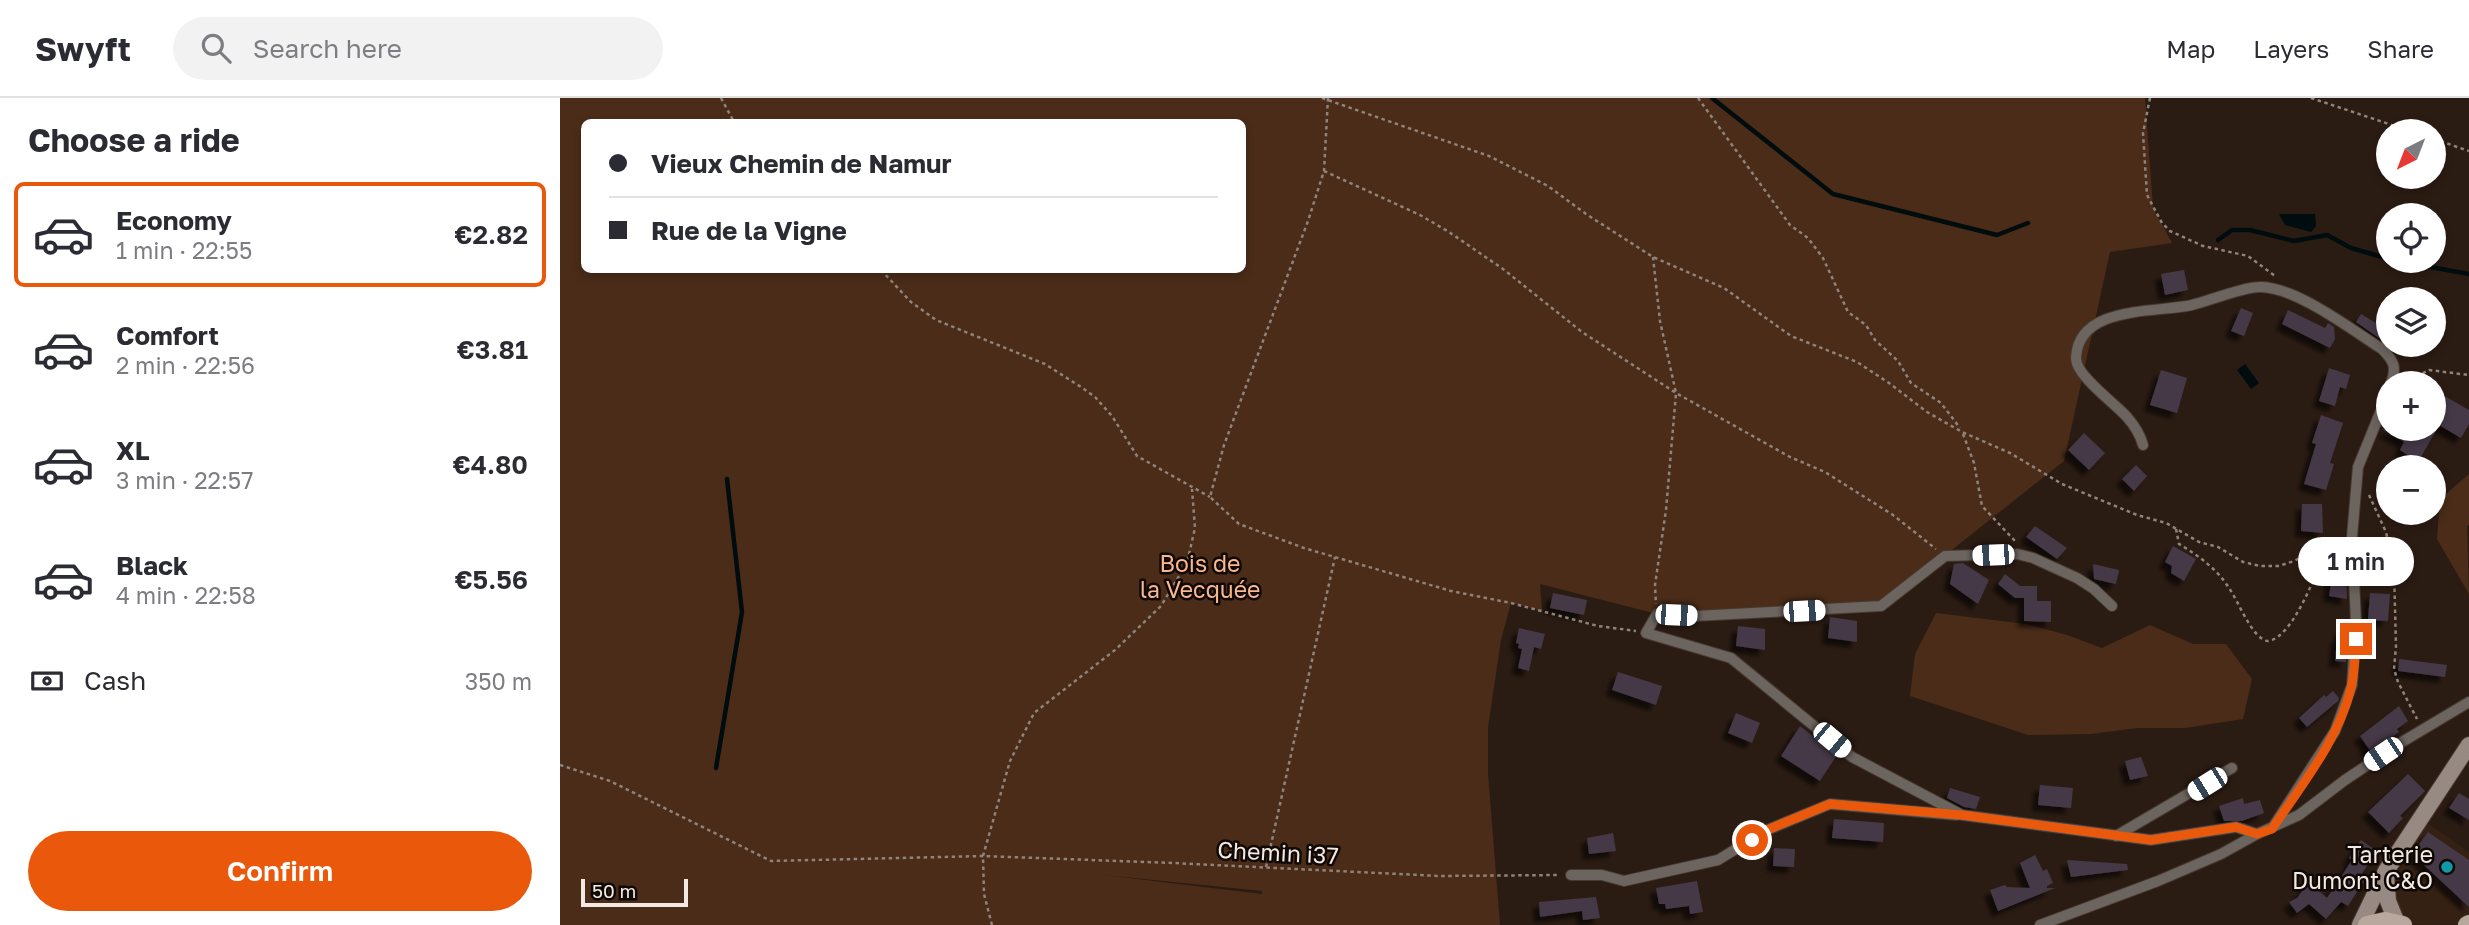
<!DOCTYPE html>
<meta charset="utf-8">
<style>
body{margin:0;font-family:"Golos Text",sans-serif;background:#f2f2f3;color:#2b2b33;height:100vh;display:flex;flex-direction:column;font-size:26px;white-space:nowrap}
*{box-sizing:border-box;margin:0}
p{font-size:23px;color:#7c7c81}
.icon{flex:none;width:38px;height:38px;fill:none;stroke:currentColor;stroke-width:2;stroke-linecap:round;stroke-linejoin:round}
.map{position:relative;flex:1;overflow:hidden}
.details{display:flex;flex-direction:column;background:#fff;width:560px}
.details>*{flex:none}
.banner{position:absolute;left:21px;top:21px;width:665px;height:154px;border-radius:10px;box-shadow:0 4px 10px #0003;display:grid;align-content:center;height:154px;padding:0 28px;background:#fff}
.needle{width:46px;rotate:222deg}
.fabs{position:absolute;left:1816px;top:21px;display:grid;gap:14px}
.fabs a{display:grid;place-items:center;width:70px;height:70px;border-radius:50%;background:#fff;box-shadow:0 4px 10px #0003;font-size:35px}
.scale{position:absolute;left:21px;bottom:18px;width:107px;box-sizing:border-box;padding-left:7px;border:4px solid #f3e9e3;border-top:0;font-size:19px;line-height:24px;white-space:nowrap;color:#f3e9e3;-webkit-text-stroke:5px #0f0805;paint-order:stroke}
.end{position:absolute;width:32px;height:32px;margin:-16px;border:9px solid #ea580c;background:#fff;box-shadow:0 0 0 4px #fff}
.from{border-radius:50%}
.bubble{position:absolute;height:49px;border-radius:24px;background:#fff;box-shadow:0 4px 10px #0003;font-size:23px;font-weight:600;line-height:49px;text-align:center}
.car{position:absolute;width:21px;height:42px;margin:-21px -10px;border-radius:9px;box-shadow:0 0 5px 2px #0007;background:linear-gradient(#fff 24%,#345 0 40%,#fff 0 76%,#345 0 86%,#fff 0)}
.banner b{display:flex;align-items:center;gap:24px;height:66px;font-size:26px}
.banner b+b{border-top:2px solid #e1e1e2}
.banner i{width:18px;height:18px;background:#2b2b33}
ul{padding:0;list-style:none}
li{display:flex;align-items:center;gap:21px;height:105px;margin:0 14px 10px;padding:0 14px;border:4px solid transparent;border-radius:10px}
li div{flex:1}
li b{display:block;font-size:26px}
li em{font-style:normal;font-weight:600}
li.active{border-color:#ea580c}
li>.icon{width:63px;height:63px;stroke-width:1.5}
h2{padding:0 28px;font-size:32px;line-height:84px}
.pay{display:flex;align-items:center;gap:18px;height:77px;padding:0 28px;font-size:26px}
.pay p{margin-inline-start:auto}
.primary-button{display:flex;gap:14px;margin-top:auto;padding:14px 28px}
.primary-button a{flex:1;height:80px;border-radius:42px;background:#ea580c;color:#fff;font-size:28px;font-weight:600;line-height:80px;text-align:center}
header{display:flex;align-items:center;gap:42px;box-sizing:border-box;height:98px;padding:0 35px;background:#fff;border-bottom:2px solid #e1e1e2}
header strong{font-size:33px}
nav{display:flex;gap:38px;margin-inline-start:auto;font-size:24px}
.search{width:490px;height:63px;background:#f2f2f3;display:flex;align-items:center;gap:18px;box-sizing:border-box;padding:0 24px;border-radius:38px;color:#7c7c81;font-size:26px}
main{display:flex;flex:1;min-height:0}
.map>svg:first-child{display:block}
</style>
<header>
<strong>Swyft</strong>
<div class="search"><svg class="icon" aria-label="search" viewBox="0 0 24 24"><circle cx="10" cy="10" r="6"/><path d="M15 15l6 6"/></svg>Search here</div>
<nav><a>Map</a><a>Layers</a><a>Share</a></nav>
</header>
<main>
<section class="details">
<h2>Choose a ride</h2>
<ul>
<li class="active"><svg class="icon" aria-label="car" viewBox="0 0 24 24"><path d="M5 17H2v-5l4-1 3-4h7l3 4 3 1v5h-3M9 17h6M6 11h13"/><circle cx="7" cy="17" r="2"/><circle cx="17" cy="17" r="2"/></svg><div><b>Economy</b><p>1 min · 22:55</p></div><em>€2.82</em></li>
<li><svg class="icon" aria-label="car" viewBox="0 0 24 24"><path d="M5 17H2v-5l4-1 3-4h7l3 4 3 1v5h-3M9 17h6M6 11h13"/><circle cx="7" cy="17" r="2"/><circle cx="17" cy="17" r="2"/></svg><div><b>Comfort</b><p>2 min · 22:56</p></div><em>€3.81</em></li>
<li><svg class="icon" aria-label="car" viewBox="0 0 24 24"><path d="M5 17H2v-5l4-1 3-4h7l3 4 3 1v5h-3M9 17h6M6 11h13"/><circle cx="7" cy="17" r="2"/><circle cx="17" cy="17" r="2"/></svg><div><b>XL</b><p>3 min · 22:57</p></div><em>€4.80</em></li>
<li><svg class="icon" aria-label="car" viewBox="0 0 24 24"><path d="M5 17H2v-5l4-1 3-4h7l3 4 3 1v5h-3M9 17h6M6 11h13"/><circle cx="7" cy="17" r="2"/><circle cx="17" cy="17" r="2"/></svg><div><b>Black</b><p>4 min · 22:58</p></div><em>€5.56</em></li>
</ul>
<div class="pay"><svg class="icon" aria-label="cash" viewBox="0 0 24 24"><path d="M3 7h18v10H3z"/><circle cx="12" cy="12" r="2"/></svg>Cash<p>350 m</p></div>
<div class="primary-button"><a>Confirm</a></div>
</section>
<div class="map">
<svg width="1909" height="827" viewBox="0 0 1909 827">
<defs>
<filter id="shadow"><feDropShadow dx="-6" dy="6" stdDeviation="2" flood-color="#0009"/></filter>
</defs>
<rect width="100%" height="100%" fill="#2b1c13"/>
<polygon fill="#352114" points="1866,724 1909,754 1909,826 1842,827 1830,784 1837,776"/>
<g fill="#4a2c18" fill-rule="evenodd">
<path d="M0,0H1585L1593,110L1612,145L1550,154L1504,363L1321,508L1184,521L1097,516L980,486L982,513L951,505L941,542L928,629V675L940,827H0ZM24,24H682V172H24ZM544,777L702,793V796Z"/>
<polygon points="1909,376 1909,427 1907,428 1909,496 1877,441 1880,401"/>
<polygon points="1376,515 1466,526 1507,537 1542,550 1590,527 1633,546 1666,546 1692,581 1683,621 1625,630 1578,630 1531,636 1468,637 1350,598 1355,556"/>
</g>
<g fill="#000c0e">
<polygon points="1719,116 1755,116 1756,128 1751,134 1725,127"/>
<polygon points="1685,266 1699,285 1691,291 1677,272"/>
</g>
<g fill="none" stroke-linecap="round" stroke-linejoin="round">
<g stroke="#000c0e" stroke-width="4.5">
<polyline points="1152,0 1273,96 1437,137 1468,125"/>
<polyline points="1658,142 1672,132 1690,132 1734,143 1767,137 1791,150 1829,161"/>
<polyline points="1838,163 1909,176"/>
<polyline points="156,670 182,514 167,381"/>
</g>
</g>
<g fill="#443947" filter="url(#shadow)">
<polygon points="1624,172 1628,192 1605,197 1601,176"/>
<polygon points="1681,210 1693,215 1684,238 1671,233"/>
<polygon points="1728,212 1765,230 1768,225 1774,229 1775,241 1770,250 1722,226"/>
<polygon points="1801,216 1829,233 1829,247 1796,224"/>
<polygon points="1769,270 1790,277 1786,291 1780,289 1775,308 1759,303"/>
<polygon points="1601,272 1627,280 1617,315 1590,307"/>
<polygon points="1874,292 1909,312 1909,326 1901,340 1874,324"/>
<polygon points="1761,317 1783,325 1770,365 1774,366 1766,392 1744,386 1756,346 1752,345"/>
<polygon points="1822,331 1877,331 1858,364 1840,352 1844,344"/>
<polygon points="1524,335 1545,355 1529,372 1508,352"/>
<polygon points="1576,367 1587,378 1574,393 1562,381"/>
<polygon points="1742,406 1762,406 1763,435 1741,433"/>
<polygon points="1475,428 1507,450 1497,461 1466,439"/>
<polygon points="1613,448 1636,461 1624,483 1611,475 1612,468 1605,464"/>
<polygon points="1403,465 1429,482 1418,506 1390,486 1394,466"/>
<polygon points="1533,466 1559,472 1556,486 1534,481"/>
<polygon points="1773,471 1786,473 1787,501 1769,498"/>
<polygon points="1445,476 1460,488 1477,488 1477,503 1491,503 1491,524 1464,523 1464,500 1455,500 1438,486"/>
<polygon points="993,495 1027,502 1024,517 990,510"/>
<polygon points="1810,495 1830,496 1828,523 1808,522"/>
<polygon points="1270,519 1297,523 1297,544 1268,540"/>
<polygon points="1178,528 1205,531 1205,552 1176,548"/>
<polygon points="959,530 985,536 981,551 974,549 969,573 958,570 962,551 958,550 959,546 956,545"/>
<polygon points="1780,531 1788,531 1786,564 1775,563 1777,539 1780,539"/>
<polygon points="1839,561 1887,567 1885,579 1838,573"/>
<polygon points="1058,574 1102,588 1096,607 1052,592"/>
<polygon points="1773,593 1779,600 1778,603 1747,629 1739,620 1764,597 1766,599"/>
<polygon points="1839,608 1848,623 1837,631 1839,634 1811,654 1800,638"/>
<polygon points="1176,615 1200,625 1192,645 1168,635"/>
<polygon points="1240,628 1277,657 1260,683 1221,658"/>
<polygon points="1581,659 1588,678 1570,682 1565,663"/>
<polygon points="1848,676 1865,693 1840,718 1843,720 1829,735 1808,714"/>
<polygon points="1480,687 1513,690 1511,710 1478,707"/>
<polygon points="1390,690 1420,699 1416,711 1404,709 1387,700"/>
<polygon points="1899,695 1909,701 1909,722 1889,710"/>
<polygon points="1683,700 1684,706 1700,702 1704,715 1682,723 1664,723 1659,708"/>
<polygon points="1274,721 1324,725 1323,744 1272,740"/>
<polygon points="1868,734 1909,762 1909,809 1852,756"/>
<polygon points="1053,735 1056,753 1029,756 1027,740"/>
<polygon points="1801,742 1815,752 1815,756 1801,777 1806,780 1788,808 1781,804 1766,821 1749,806 1737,815 1729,804 1737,800 1749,784 1767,800 1792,762 1789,760"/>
<polygon points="1214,750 1235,751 1234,769 1213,768"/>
<polygon points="1475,757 1483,773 1487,771 1493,785 1487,788 1487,790 1495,790 1438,813 1430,792 1445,787 1447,789 1470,790 1460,765"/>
<polygon points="1507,762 1567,766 1568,772 1511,779"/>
<polygon points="1137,783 1143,814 1130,816 1129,808 1106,811 1105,806 1099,806 1096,790"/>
<polygon points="1036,799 1040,820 1023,822 1022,813 980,819 979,804"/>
</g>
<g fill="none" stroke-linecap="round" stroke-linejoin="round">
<defs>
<g id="street">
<path d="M1583,347C1580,336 1575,328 1567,319C1556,306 1515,277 1516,260C1518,207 1596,215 1632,207C1649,203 1683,189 1699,189C1735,188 1792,232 1822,251C1834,263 1837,269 1831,285"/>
<polyline points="1552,508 1534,491 1517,480 1473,460 1457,456 1385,458 1321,508 1135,518 1097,516 1086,535 1171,560 1292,659 1402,717 1591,742 1676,729 1697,736"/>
<polyline points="1713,729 1775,633 1792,587 1796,524 1792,439 1798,369 1829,293"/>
<polyline points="1556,738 1672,670"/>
<polyline points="1011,777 1042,777 1064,783 1158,762 1207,732 1270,706 1397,717"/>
<polyline points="1480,827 1598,783 1661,756 1697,736 1739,717 1785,682 1842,644 1909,604"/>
</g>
<g id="secondary">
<polyline points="1826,777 1828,803 1837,825"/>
<polyline points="1800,827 1826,773 1909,647"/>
</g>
<g id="primary">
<polyline points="1807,827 1825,823 1843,827"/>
<polyline points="1907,827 1909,826"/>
</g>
</defs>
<use href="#street" stroke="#473930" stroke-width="12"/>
<use href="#secondary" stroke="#473930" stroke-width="18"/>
<use href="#primary" stroke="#473930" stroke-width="19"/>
<g stroke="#8f837b" stroke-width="2.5" stroke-dasharray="3.5 3.5" stroke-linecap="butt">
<polyline points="161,0 174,24"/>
<polyline points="762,0 929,58 988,88 1026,116 1093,159 1164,190 1231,238 1297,264 1329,285 1367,314 1402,334 1450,355 1502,386 1577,417 1606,425 1639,444 1658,449 1683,464 1700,468 1719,468 1734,463 1779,440"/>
<polyline points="768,0 764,73 748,123 664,347 650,399 679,426 744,450 891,493 951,505 1038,528 1076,533"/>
<polyline points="1138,0 1230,127 1248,140 1263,160 1288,214 1306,227 1315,242 1338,263 1351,285 1381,305 1400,330"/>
<polyline points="1590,0 1583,35 1587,97 1602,125 1610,133 1643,148 1688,158 1715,178"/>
<polyline points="1751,0 1850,33"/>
<polyline points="1874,41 1909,53"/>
<polyline points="764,73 860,117 889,134 943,171 1022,234 1116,295 1230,359 1265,374 1333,417 1376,451"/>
<polyline points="1093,159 1100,223 1116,295 1106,412 1095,487 1096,506"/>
<polyline points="321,172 351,204 376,222 485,266 521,289 535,299 552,318 577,358 650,399"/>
<polyline points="1844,285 1869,272 1909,277"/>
<polyline points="1403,336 1414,365 1422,408 1455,443"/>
<polyline points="1809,397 1826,434 1834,471 1836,548 1834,571 1838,584 1857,621"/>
<path d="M1616,431L1619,446C1639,458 1657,471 1669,490C1679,504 1692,541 1708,543C1734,540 1759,468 1768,446"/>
<polyline points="0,667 50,683 211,763 423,758 613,765 880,778 1000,777"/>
<polyline points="706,769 775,459"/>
<polyline points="432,827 424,796 423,758 450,663 474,615 555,552 601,508 627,465 635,430 632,391"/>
</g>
<use href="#street" stroke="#6c645f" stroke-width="10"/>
<use href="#secondary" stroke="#978a82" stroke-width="16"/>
<use href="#primary" stroke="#b9a89e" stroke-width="18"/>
</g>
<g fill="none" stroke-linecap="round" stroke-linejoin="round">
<path stroke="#ea580c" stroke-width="9" d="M1192,742L1207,732L1270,706L1402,717L1591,742L1676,729L1697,736L1712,731C1741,688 1779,641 1791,590C1795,574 1795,557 1796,541"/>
</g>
<circle fill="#0f9aa8" stroke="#0f0805" stroke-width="2.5" cx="1887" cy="769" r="7"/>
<g text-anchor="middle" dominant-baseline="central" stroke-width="5" stroke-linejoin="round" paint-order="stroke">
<g font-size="23" fill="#f8b78f" stroke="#0f0805">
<text x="640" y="465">Bois de<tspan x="640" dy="26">la Vecquée</tspan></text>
</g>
<g font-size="23" fill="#f3e9e3" stroke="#0f0805">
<text transform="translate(718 754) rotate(3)">Chemin i37</text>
</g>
<g font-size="23" fill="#f3e9e3" stroke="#0f0805" text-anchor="end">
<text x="1873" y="756">Tarterie<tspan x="1873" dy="26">Dumont C&amp;O</tspan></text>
</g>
</g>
</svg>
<div class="fabs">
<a><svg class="needle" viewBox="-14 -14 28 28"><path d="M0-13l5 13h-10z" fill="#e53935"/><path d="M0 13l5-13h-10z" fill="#7c7c81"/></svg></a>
<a><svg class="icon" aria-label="locate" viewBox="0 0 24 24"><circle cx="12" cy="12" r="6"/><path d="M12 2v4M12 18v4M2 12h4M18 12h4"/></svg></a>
<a><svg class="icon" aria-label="layers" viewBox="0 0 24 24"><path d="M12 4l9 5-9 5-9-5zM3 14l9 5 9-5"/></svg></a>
<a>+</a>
<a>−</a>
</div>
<div class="scale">50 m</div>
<i class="end from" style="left:1192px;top:742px"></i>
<i class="end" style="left:1796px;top:541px"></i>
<div class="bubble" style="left:1738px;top:439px;width:116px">1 min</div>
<i class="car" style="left:1433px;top:457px;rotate:268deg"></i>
<i class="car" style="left:1244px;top:513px;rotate:87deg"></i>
<i class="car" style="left:1116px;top:517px;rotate:92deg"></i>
<i class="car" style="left:1272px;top:642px;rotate:130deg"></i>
<i class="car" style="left:1823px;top:656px;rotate:236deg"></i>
<i class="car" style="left:1647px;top:686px;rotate:238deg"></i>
<div class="banner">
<b><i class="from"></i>Vieux Chemin de Namur</b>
<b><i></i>Rue de la Vigne</b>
</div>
</div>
</main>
